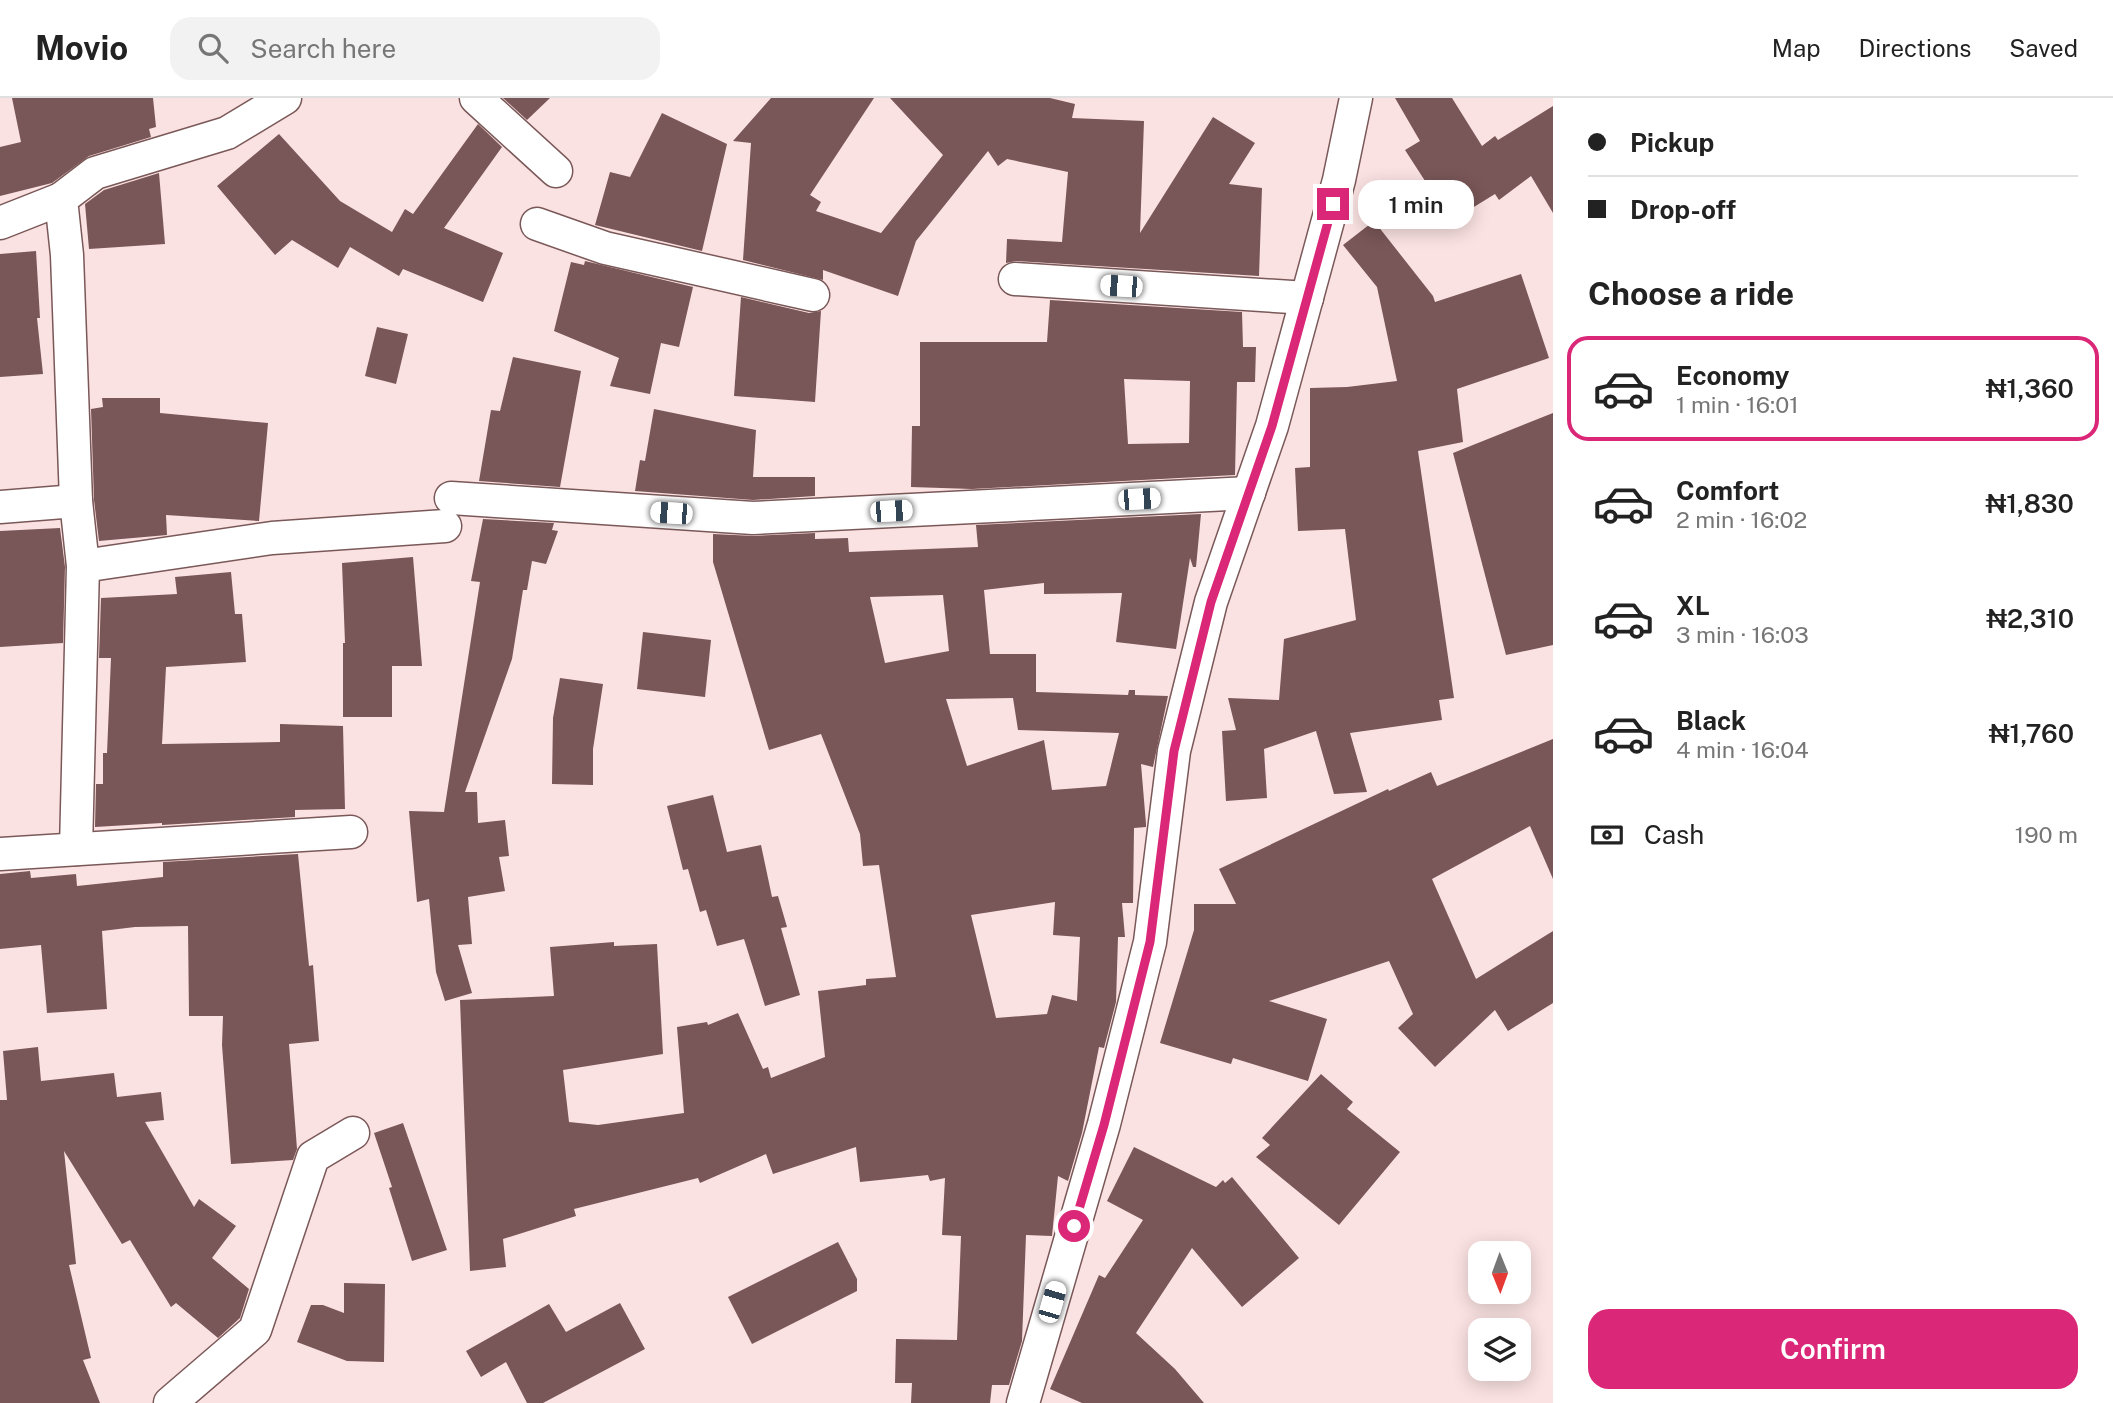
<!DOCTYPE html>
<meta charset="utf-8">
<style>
body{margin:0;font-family:"Public Sans",sans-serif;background:#f2f2f2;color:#222;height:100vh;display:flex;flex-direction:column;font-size:26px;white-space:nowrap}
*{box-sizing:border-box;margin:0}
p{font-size:23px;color:#767676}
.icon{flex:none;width:38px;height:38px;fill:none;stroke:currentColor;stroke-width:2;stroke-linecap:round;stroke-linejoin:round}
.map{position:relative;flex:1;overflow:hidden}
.panel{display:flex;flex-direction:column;background:#fff;width:560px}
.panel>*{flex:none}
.guide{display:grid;align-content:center;height:154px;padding:0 35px;background:#fff}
.needle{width:46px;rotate:179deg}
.controls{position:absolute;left:1468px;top:1143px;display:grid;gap:14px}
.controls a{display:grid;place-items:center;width:63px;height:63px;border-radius:14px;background:#fff;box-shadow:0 4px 18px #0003;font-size:35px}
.end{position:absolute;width:32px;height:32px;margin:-16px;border:9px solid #db2777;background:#fff;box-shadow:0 0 0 4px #fff}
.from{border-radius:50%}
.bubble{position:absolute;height:49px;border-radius:21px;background:#fff;box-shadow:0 4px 18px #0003;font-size:23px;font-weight:600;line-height:49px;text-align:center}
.car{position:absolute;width:21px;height:42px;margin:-21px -10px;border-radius:9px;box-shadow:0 0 5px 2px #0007;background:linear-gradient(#fff 24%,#345 0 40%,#fff 0 76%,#345 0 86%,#fff 0)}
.guide b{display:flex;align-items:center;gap:24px;height:66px;font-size:26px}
.guide b+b{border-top:2px solid #e0e0e0}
.guide i{width:18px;height:18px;background:#222}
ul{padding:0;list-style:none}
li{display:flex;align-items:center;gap:21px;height:105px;margin:0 14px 10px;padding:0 21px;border:4px solid transparent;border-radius:21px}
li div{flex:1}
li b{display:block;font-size:26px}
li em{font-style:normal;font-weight:600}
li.selected{border-color:#db2777}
li>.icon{width:63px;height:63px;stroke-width:1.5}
h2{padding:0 35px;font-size:32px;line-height:84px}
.pay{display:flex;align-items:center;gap:18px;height:77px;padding:0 35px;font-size:26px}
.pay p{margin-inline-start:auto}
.button{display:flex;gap:14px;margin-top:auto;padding:14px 35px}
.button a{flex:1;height:80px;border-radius:21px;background:#db2777;color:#fff;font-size:28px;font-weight:600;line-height:80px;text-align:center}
header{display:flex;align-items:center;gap:42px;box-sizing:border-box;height:98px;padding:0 35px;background:#fff;border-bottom:2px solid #e0e0e0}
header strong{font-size:33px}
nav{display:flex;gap:38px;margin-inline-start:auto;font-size:24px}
.search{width:490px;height:63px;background:#f2f2f2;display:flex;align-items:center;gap:18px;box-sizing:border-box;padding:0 24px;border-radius:21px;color:#767676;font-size:26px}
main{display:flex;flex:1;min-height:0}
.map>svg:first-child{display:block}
</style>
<header>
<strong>Movio</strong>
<div class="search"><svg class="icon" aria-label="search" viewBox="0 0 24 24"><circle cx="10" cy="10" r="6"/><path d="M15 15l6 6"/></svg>Search here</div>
<nav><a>Map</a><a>Directions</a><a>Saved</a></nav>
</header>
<main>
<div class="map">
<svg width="1553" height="1305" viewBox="0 0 1553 1305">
<rect width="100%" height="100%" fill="#fbe2e2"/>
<g fill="#795657" fill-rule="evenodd">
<polygon points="12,0 153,0 156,29 149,31 151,39 89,58 52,85 0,98 0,49 21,44"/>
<polygon points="503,0 550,0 527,22"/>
<polygon points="771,0 874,0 810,97 821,104 816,113 881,135 943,57 890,0 1050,0 1075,6 1072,20 1144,23 1140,135 1213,19 1255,45 1229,86 1262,90 1259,178 1016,163 1006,165 1007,141 1062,144 1068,74 1007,61 998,68 988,53 916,143 898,198 823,172 823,182 743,162 751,45 733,43"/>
<polygon points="1395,0 1452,0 1482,48 1495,38 1498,42 1553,8 1553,115 1531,78 1499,102 1495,96 1451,123 1405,52 1420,43"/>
<polygon points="662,15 727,46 702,153 595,127 610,74 630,79"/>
<polygon points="478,26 502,49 444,130 503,155 483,204 403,171 399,178 350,149 338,170 292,142 275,157 217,88 279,36 340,103 392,134 405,111 413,116"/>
<polygon points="159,75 165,146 89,151 85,106 104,92"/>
<polygon points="1374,123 1433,198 1435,204 1521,176 1549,260 1457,291 1463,344 1418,353 1454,600 1439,602 1442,622 1350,635 1367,694 1334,696 1316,633 1264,651 1267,700 1226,703 1222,633 1236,632 1228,600 1279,602 1284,541 1356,522 1345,431 1298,433 1295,370 1310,369 1310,290 1347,289 1397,283 1377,189 1343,147"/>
<polygon points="36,153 40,220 37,220 43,276 0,279 0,156"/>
<polygon points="585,163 693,189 679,249 661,245 650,296 610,288 619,260 554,233 571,164 584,167"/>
<polygon points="741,199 809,215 821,213 815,304 734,298"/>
<path d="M1050,202L1242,214L1243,249H1256L1255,284H1237L1235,377L972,391L911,389L912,328H920V244H1047ZM1124,281L1190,283L1189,345L1128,346Z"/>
<polygon points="377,229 408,236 396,286 365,278"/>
<polygon points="513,259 581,273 560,389 479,383 491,312 500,313"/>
<polygon points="102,300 160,300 160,315 268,325 259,423 166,417 167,437 99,443 94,402 91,311 103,309"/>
<polygon points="654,311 756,332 753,379 815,379 815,398 753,402 635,393 640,362 645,363"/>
<polygon points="1553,315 1553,547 1506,557 1453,355"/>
<path d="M1201,416L1196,469H1193L1190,460L1176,551L1116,544L1122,495L1044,496V485L984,492L990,556H1036V594L1128,597L1129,592H1135V597L1168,598L1153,669L1141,666L1146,726V729L1134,730L1133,805H1122L1125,839H1118L1116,904L1104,950L1099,949L1082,1035L1068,1083L1058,1078L1052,1138L1026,1137L1022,1243L1009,1287H992L990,1305H911L912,1285H895L896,1241L957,1242L961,1138L942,1137L945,1080L930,1083L928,1077L860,1084L856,1049L773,1076L766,1056L700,1085L698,1080L574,1111L576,1118L503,1141L506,1169L470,1173L460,902L554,898L550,849L614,844V848L657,846L663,956L563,972L569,1024L598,1027L684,1015L677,929L707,924L708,927L738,915L763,971L768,969L771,980L825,959L818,893L866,887V881L896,879L879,767L863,768L860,736L821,636L769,652L713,464V436L754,438L815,435V441L848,440L849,454L978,449L976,427ZM943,497L949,553L885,565L870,499ZM1013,600L1018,632L1119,635L1106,688L1052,692L1044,642L967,668L946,601ZM1055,804L1053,837L1080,839L1077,903L1052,897L1047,916L996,920L971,817Z"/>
<polygon points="483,421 554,425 552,432 558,433 546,466 532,463 527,492 523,492 512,561 465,694 477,694 478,725 505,722 509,758 499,759 505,793 468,799 472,846 458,847 472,895 445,903 436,874 429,801 417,804 409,713 444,714 480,484 471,483"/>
<polygon points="60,430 65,469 63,545 0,549 0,433"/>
<polygon points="413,459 422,568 392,568 392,619 343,619 343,545 345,545 342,465"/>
<polygon points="231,474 235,516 242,516 246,564 166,569 162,646 280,644 280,626 343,628 345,711 295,712 295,719 162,727 162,725 95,729 96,686 103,686 103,655 107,655 111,560 99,560 101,500 177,496 175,479"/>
<polygon points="643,534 711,542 705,599 637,591"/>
<polygon points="560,580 603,586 593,651 593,687 552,686 553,620"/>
<polygon points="1553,641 1553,781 1530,728 1432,781 1476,881 1553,833 1553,905 1508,933 1495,912 1435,969 1398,930 1413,916 1389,863 1269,903 1327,921 1308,983 1233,960 1231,966 1160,945 1194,832 1194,806 1236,806 1219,771 1388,691 1389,693 1431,674 1437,688"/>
<polygon points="713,697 727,754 761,747 772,799 778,798 787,829 781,830 800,897 765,908 744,841 717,848 706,812 700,814 688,771 683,772 667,708"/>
<polygon points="298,756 309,868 313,867 319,943 289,946 297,1051 293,1062 231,1066 222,947 223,918 189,918 188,828 135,829 102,833 107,911 47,915 41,847 0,851 0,776 30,773 31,780 76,776 77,788 163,779 163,764"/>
<polygon points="38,949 41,983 114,975 117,999 161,994 164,1022 145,1024 194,1109 199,1101 236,1128 212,1160 249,1191 240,1220 218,1240 176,1205 171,1209 130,1142 122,1146 64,1053 76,1166 69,1167 91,1260 83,1262 100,1305 0,1305 0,1002 7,1002 3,953"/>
<polygon points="1321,976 1353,1004 1347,1011 1400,1054 1339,1127 1256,1059 1270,1047 1262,1040"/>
<polygon points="403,1025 447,1152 412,1163 389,1090 392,1089 374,1035"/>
<polygon points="1134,1049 1216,1089 1223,1082 1225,1085 1232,1079 1299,1160 1242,1209 1192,1150 1136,1235 1175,1271 1204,1305 1082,1305 1050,1291 1099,1177 1105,1180 1143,1122 1107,1103"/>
<polygon points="838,1144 857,1181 857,1193 752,1246 728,1199"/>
<polygon points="344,1185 385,1186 384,1264 347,1263 297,1244 311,1207 323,1207 344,1215"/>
<polygon points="620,1205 645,1251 543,1305 527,1305 506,1264 481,1279 466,1253 549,1206 566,1234"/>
</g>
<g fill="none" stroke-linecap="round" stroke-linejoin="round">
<defs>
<g id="street">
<polyline points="476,0 556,73"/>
<polyline points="0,125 61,101"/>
<polyline points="537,126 605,150 813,197"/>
<polyline points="1015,181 1307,200"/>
<polyline points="451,400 753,420 1249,395"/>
<polyline points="0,409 76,403"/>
<polyline points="83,468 272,440 445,428"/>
<polyline points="76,751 83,468 76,403 67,157 61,101 95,75 227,35 285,0"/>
<polyline points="0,756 351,734"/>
<polyline points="170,1305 255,1232 313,1059 353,1035"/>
<polyline points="1023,1305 1104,1026 1150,844 1174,653 1211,504 1272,328 1339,82 1356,0"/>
</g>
</defs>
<use href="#street" stroke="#7a5858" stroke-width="35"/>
<use href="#street" stroke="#fff" stroke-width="32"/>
</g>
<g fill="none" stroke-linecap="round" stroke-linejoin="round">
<polyline stroke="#db2777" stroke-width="9" points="1074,1128 1104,1027 1150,844 1174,653 1211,504 1272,328 1333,106"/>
</g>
</svg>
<div class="controls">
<a><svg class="needle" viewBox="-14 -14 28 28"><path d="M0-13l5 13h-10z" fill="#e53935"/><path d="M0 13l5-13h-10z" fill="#767676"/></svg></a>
<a><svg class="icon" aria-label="layers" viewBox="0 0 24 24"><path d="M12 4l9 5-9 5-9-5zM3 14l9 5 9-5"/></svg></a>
</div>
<i class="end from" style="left:1074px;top:1128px"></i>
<i class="end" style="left:1333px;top:106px"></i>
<div class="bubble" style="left:1358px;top:82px;width:116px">1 min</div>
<i class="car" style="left:1121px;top:188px;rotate:274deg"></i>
<i class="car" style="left:1139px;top:401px;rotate:87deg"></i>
<i class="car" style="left:891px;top:413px;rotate:87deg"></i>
<i class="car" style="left:671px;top:415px;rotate:274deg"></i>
<i class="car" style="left:1052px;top:1204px;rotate:16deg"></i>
</div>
<section class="panel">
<div class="guide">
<b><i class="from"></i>Pickup</b>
<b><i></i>Drop-off</b>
</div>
<h2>Choose a ride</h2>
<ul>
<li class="selected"><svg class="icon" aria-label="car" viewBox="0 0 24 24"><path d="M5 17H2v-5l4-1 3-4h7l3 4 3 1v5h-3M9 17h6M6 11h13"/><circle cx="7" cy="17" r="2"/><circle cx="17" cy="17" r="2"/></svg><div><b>Economy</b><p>1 min · 16:01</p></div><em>₦1,360</em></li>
<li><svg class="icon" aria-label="car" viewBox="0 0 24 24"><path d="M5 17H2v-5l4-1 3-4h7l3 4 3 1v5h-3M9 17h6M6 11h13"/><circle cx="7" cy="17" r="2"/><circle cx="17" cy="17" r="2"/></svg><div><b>Comfort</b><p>2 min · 16:02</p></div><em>₦1,830</em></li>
<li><svg class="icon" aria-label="car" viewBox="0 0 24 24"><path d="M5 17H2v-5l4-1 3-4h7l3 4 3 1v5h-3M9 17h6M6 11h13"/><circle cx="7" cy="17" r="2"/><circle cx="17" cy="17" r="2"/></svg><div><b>XL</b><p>3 min · 16:03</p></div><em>₦2,310</em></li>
<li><svg class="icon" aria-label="car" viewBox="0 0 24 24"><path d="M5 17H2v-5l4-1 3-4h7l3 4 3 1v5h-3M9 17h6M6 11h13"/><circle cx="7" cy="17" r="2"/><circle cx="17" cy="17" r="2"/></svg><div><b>Black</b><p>4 min · 16:04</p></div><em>₦1,760</em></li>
</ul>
<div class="pay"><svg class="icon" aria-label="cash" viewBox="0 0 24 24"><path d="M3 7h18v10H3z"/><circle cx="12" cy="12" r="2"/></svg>Cash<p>190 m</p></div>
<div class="button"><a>Confirm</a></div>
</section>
</main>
